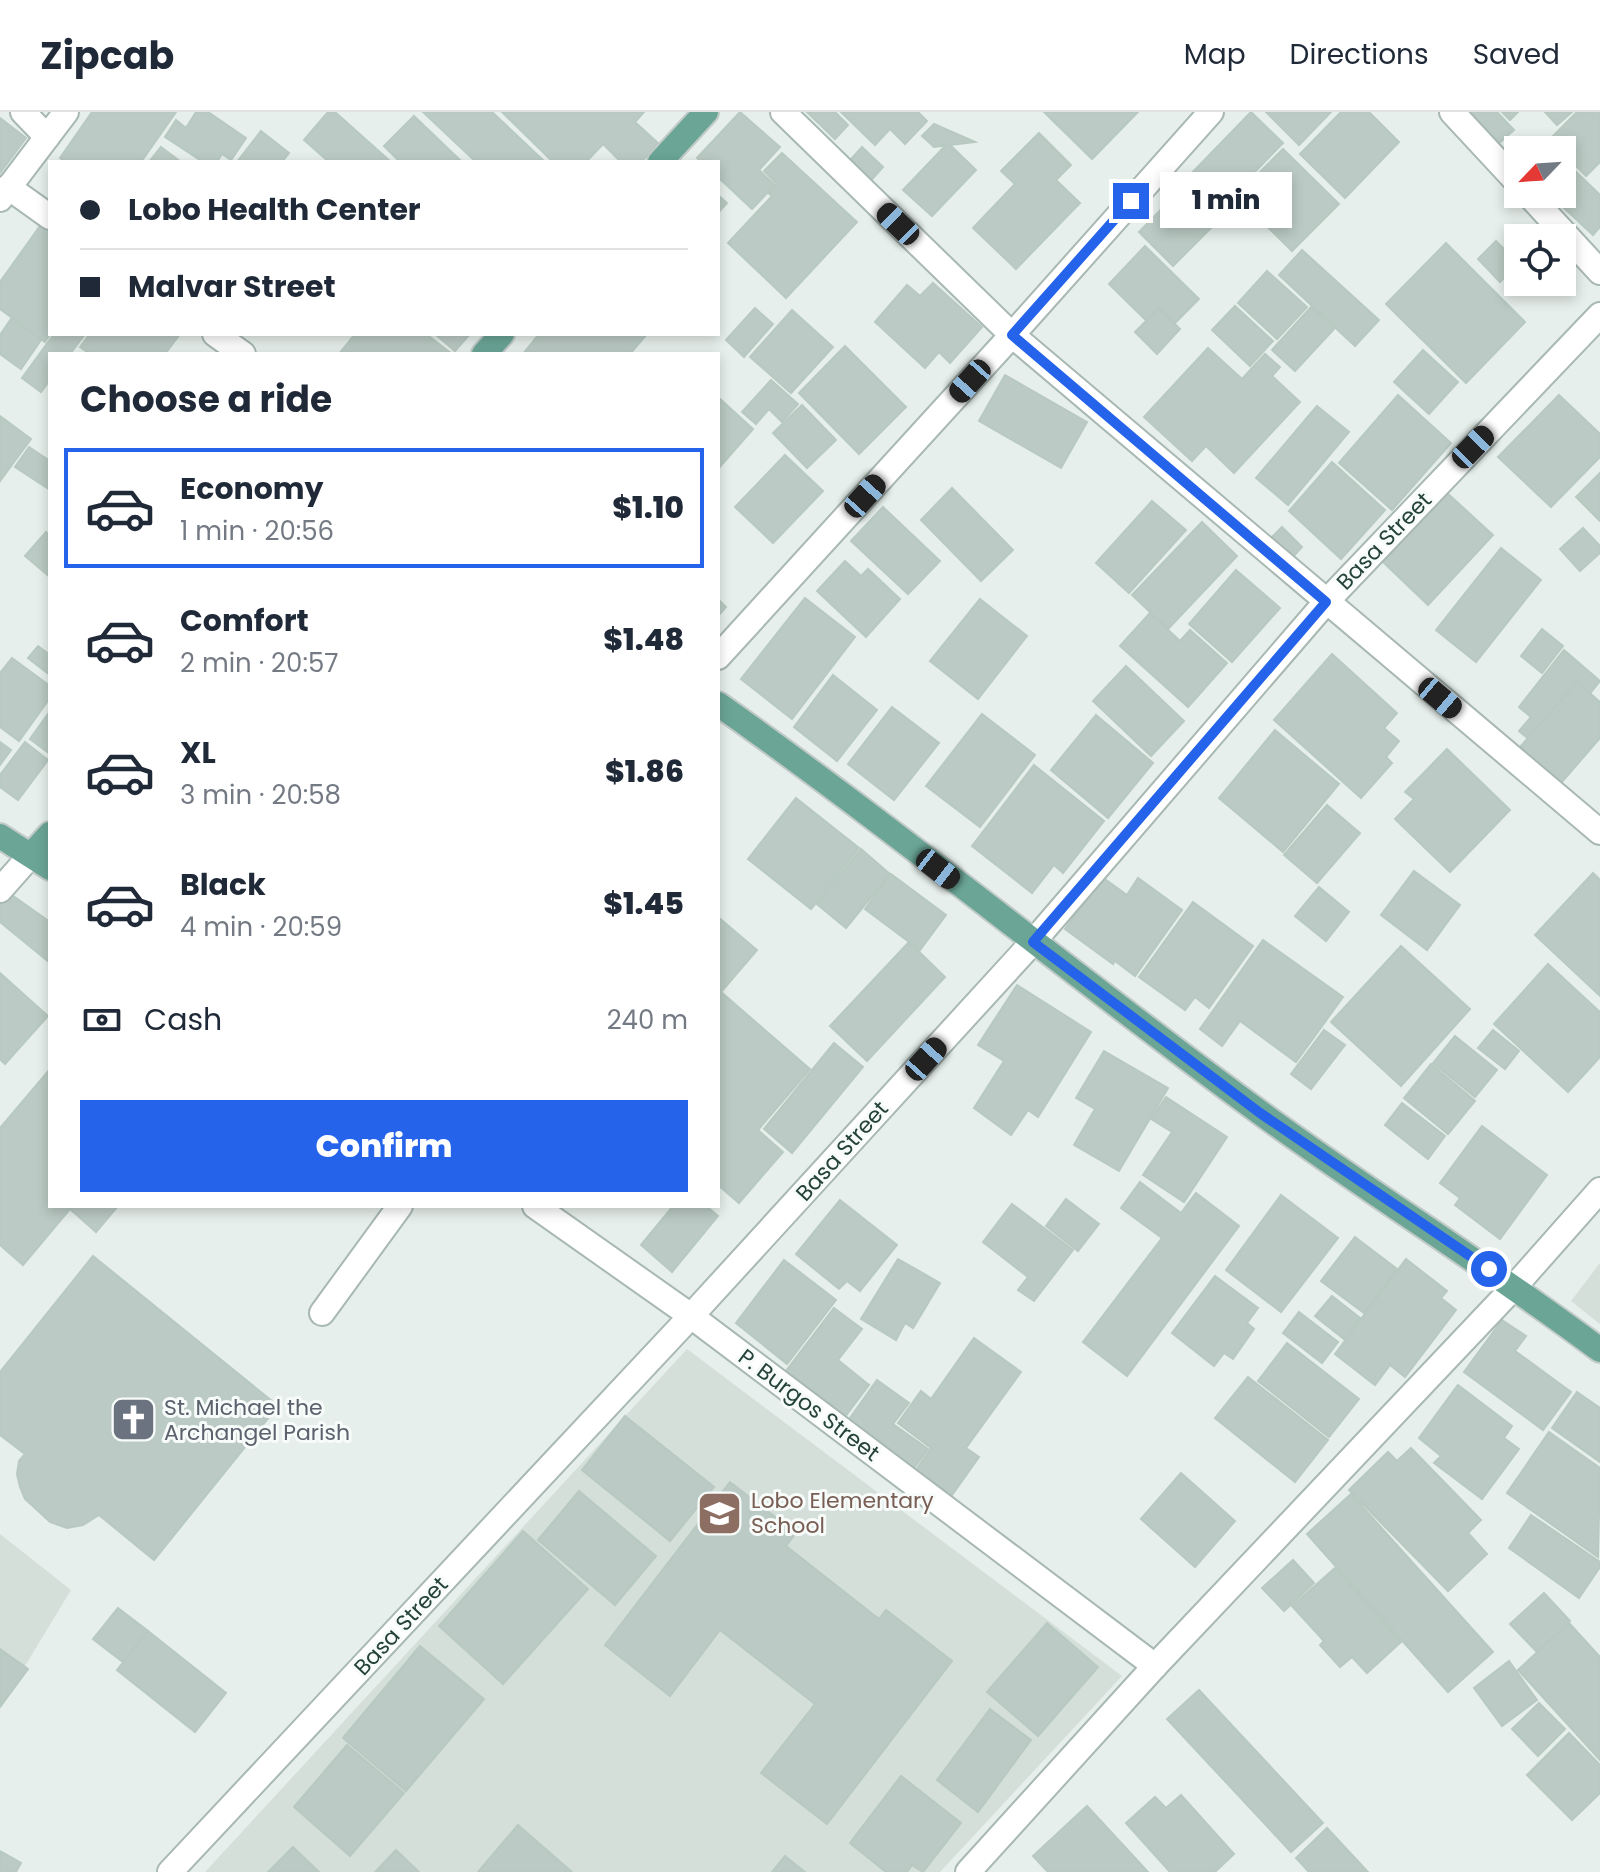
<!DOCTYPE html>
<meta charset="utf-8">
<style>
body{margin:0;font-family:Poppins,sans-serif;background:#f6f6f7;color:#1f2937;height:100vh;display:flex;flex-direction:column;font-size:30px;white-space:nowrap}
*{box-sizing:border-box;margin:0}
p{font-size:26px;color:#747a83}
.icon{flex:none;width:44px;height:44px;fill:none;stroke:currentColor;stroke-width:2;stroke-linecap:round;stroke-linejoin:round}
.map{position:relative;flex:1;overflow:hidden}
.details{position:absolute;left:48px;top:240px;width:672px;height:856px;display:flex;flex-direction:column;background:#fff;border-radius:0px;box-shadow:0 4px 12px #0003}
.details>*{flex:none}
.hud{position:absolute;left:48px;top:48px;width:672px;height:176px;border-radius:0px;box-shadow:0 4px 12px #0003;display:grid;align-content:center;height:176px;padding:0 32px;background:#fff}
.needle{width:52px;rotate:245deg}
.tools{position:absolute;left:1504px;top:24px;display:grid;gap:16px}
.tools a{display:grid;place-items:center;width:72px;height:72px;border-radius:0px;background:#fff;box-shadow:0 4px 12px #0003;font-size:40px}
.end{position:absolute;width:36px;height:36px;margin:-18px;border:10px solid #2563eb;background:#fff;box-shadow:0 0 0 4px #fff}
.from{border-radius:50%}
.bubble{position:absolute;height:56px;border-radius:0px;background:#fff;box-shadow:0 4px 12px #0003;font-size:26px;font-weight:800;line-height:56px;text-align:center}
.car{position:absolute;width:24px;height:48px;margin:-24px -12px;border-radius:10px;box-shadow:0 0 6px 2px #0007;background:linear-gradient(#222 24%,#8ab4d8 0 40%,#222 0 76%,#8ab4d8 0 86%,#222 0)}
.hud b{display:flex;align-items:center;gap:28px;height:76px;font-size:30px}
.hud b+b{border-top:2px solid #e0e1e3}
.hud i{width:20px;height:20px;background:#1f2937}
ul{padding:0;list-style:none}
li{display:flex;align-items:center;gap:24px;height:120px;margin:0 16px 12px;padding:0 16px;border:4px solid transparent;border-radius:0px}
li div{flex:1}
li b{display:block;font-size:30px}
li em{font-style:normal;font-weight:800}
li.selected{border-color:#2563eb}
li>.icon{width:72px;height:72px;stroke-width:1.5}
h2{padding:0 32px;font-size:36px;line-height:96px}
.pay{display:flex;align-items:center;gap:20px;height:88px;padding:0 32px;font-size:30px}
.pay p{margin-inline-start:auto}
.button{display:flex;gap:16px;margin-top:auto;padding:16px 32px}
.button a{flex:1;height:92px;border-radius:0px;background:#2563eb;color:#fff;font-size:32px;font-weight:800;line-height:92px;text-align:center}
header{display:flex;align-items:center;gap:48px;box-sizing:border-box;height:112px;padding:0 40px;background:#fff;border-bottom:2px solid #e0e1e3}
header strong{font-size:38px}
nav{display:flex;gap:44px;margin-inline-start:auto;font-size:28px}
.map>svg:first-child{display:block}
</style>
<header>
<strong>Zipcab</strong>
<nav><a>Map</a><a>Directions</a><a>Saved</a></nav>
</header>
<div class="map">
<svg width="1600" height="1760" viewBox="0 0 1600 1760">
<rect width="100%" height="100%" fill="#e6efeb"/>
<g fill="#d4dfda">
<polygon points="1600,1151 1600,1212 1571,1189"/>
<polygon points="687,1237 1122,1564 940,1760 205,1760"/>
<polygon points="0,1422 71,1478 0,1595"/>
</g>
<g fill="#bbcac4" stroke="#b8c9c2" stroke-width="2">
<polygon points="92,0 176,0 141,50 66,50 60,46"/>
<polygon points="196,0 208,0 246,26 231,48 222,42 217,50 203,50 165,25 176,8 186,16"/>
<polygon points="328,0 335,0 391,50 329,50 304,28"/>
<polygon points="423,0 492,0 545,50 476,50"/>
<polygon points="502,0 644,0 635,10 659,32 641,50 621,50 603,32 586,50 553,50"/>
<polygon points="740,0 780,35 759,58 775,73 752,97 718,65 718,50 702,50 697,46"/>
<polygon points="807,0 835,0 848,13 835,27"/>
<polygon points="841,0 918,0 927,9 905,32 890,17 875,33"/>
<polygon points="1044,0 1138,0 1092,47"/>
<polygon points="1251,0 1283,31 1214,102 1182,71"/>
<polygon points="1266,0 1331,0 1299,33"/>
<polygon points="1341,0 1369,0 1399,30 1345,86 1300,42"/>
<polygon points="1465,0 1497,0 1514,18 1497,33"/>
<polygon points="1502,0 1518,0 1510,8"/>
<polygon points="1545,0 1572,0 1557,13"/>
<polygon points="1577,0 1600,0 1600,50 1586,64 1550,27"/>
<polygon points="414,4 462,50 400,50 384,34"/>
<polygon points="0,6 26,26 0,61"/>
<polygon points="934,12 975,30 934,35 922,24"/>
<polygon points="261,19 289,41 282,50 237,50"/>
<polygon points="1039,21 1071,53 1056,68 1080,91 1016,157 973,116 1015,72 1001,59"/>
<polygon points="948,31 976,58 932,104 903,78"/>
<polygon points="161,35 181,50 149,50"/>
<polygon points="862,35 883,55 865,75 844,55"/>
<polygon points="1283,37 1339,92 1292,139 1236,84"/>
<polygon points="782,41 857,110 786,186 728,131 772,84 768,81 777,72 764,59"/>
<polygon points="1569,53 1600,83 1600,115 1593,123 1549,82 1562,82 1562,61"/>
<polygon points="1178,80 1213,114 1173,154 1139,120"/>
<polygon points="718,83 727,91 718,101"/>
<polygon points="45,107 50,111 50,222 45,230 0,197 0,170"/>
<polygon points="1496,129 1518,151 1500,170 1478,147"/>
<polygon points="1446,131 1525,210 1466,271 1386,192"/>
<polygon points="1145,134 1199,187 1162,224 1109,172"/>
<polygon points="1302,138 1379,208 1355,234 1279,163"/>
<polygon points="1267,159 1307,195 1277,227 1238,191"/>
<polygon points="933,171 982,215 950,251 939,240 925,256 875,210 907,173 920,184"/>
<polygon points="1235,194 1273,229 1250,254 1212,218"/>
<polygon points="1311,195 1334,217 1295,259 1272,238"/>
<polygon points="755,196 773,212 744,245 726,228"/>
<polygon points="1159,196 1180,217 1157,242 1135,220"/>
<polygon points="792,198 833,235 791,281 750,245"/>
<polygon points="11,207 41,228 21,257 0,242 0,223"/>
<polygon points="54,222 85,222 70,242 50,242 50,268 41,280 22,266"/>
<polygon points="90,222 180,222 165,242 90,242 80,235"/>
<polygon points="355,222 426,222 452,242 339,242"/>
<polygon points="435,222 470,222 455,239"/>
<polygon points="539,222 647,222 630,242 523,242"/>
<polygon points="845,234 906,295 859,342 799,281"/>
<polygon points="1208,236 1242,267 1265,242 1280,255 1272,264 1300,290 1234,361 1206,334 1192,349 1144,305"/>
<polygon points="1423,238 1458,270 1429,302 1394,270"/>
<polygon points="1005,263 1087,310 1061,356 979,309"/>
<polygon points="771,268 798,292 782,310 769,297 756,312 742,300"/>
<polygon points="1398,283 1451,331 1392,398 1339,351"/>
<polygon points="1559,283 1600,322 1600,345 1551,395 1498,345"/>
<polygon points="718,285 753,317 718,357"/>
<polygon points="802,293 836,328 807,356 773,321"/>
<polygon points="1317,294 1349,320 1288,393 1256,366"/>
<polygon points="0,304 31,327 0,369"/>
<polygon points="29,335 50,349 50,378 15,355"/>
<polygon points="785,343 823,379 773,431 735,395"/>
<polygon points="1332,350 1385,398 1341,447 1289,399"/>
<polygon points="1600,361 1600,409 1576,385"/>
<polygon points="952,376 1013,438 981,469 921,408"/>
<polygon points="1446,380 1493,423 1428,493 1383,450"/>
<polygon points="1152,389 1186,418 1129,481 1096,451"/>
<polygon points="883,395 940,449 908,482 851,429"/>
<polygon points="1202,410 1237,444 1168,517 1132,483"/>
<polygon points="1282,415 1302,435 1290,448 1270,427"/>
<polygon points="1583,416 1600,434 1600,441 1580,459 1560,437"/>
<polygon points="46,420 50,424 50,465 25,444"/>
<polygon points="1501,436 1541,468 1476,550 1436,518"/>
<polygon points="845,449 861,464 868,457 900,487 866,525 817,479"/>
<polygon points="1236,458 1280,496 1232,550 1189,512"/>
<polygon points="805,486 855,525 792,607 741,567"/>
<polygon points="718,487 726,495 718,504"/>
<polygon points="980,487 1027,524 978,587 930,549"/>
<polygon points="1150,501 1180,529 1190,518 1227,551 1188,595 1120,534"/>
<polygon points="1542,517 1563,534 1542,561 1521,544"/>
<polygon points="38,534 50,543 50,563 28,546"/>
<polygon points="1564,538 1600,569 1544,639 1519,619 1531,605 1519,595"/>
<polygon points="1332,542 1397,601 1384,616 1399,629 1386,645 1392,651 1361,686 1274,608"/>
<polygon points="12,546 50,574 50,586 19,629 0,615 0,561"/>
<polygon points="1126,554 1184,609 1151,644 1093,589"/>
<polygon points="833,563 877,598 837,649 794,615"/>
<polygon points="1577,570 1600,590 1600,626 1555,678 1514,642"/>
<polygon points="892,595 939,631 894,688 848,652"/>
<polygon points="50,599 50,642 30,627"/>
<polygon points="982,602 1035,643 980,715 926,674"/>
<polygon points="1096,603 1153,651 1108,706 1051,658"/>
<polygon points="1275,618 1339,672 1283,740 1219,686"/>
<polygon points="0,630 11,638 0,653"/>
<polygon points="25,630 48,648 18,688 0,675 0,663"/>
<polygon points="1447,637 1510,698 1450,760 1395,707 1414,687 1405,680"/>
<polygon points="1034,653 1104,709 1063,761 1054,753 1032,781 972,734"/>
<polygon points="796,686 859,736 811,797 748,747"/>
<polygon points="1327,693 1360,721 1317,771 1284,743"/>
<polygon points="861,737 890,762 846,816 817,792"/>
<polygon points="1414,759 1460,793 1427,838 1381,803"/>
<polygon points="1593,761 1600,768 1600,884 1535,823"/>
<polygon points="891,762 946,803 920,838 865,797"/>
<polygon points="1102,765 1127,783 1138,766 1182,798 1135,864 1115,849 1113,852 1065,817"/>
<polygon points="1319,775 1349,800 1326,829 1295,804"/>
<polygon points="9,781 50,810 50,851 0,810 0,792"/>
<polygon points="1193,790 1253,834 1209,896 1195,885 1185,898 1139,865"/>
<polygon points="718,805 757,838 721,880 810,957 758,1018 783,1040 739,1091 718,1073"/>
<polygon points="1263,828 1343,885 1296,950 1240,909 1222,934 1200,917"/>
<polygon points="909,830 945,865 867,949 830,914"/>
<polygon points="1401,834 1470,897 1401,974 1331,910"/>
<polygon points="1548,852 1600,900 1600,945 1568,980 1494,912"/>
<polygon points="0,861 48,904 5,952 0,947"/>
<polygon points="1017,873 1091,920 1038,1005 1028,998 1011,1023 974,996 1004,949 978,933"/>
<polygon points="1324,918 1345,933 1311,977 1291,962"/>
<polygon points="1493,918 1519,939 1505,957 1478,936"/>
<polygon points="1455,924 1497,958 1475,985 1433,951"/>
<polygon points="834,931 863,955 792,1041 764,1017"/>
<polygon points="1104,939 1168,976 1119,1059 1074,1033 1095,997 1076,986"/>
<polygon points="1431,952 1475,989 1448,1022 1404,986"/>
<polygon points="50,957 50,1094 118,1094 96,1120 70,1097 23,1153 0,1133 0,1016"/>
<polygon points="1166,985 1227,1025 1184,1090 1143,1063 1172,1020 1151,1007"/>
<polygon points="1402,991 1445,1024 1428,1047 1385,1013"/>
<polygon points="1482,1014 1547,1063 1500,1127 1455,1093 1460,1086 1440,1071"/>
<polygon points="1140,1070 1181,1101 1196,1081 1239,1114 1127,1264 1083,1230 1162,1126 1121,1096"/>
<polygon points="1281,1083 1338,1126 1281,1200 1226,1158"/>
<polygon points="1066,1087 1099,1112 1078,1139 1046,1114"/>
<polygon points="840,1088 897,1133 860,1179 847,1169 839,1177 796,1142"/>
<polygon points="1012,1092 1073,1138 1034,1189 1018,1178 1028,1165 983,1130"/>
<polygon points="673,1094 706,1094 718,1104 672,1160 641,1133"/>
<polygon points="1355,1125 1397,1157 1364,1201 1321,1169"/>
<polygon points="93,1144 278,1294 154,1448 99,1403 83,1413 67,1416 50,1410 25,1387 20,1375 17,1362 19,1349 25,1342 0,1323 0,1260"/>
<polygon points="898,1147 940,1171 913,1216 905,1211 896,1228 861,1207"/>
<polygon points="1406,1147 1447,1179 1441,1186 1456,1198 1405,1265 1390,1253 1375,1273 1335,1242"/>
<polygon points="784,1148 836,1188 787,1252 736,1211"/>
<polygon points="1215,1164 1258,1196 1247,1211 1254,1217 1233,1247 1224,1241 1214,1254 1172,1221"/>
<polygon points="1332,1184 1360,1206 1344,1227 1315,1204"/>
<polygon points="834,1196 862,1217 838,1248 869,1273 838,1314 779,1268"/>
<polygon points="1299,1200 1338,1230 1322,1251 1283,1221"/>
<polygon points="1502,1208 1526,1224 1515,1239 1571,1280 1543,1318 1464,1260"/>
<polygon points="974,1226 1021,1260 966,1336 979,1345 952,1383 916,1358 931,1336 898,1311 921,1279 931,1287"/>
<polygon points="1287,1231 1359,1287 1329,1325 1258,1269"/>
<polygon points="1248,1265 1328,1328 1295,1370 1215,1306"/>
<polygon points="877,1268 909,1291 893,1312 928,1337 909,1363 843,1316"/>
<polygon points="1458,1273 1512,1314 1504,1326 1519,1337 1482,1387 1434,1351 1441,1344 1419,1326"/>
<polygon points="1577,1280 1600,1296 1600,1350 1552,1316"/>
<polygon points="625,1304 714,1375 670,1429 582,1358"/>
<polygon points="1549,1320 1600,1356 1598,1445 1507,1381"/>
<polygon points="1411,1336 1481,1408 1468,1421 1487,1442 1448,1479 1349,1378 1388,1340 1397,1349"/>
<polygon points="1181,1361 1235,1409 1195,1455 1141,1407"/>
<polygon points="730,1370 796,1421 786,1434 879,1507 886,1498 952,1549 827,1712 761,1661 815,1592 720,1518 670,1584 605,1533"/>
<polygon points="579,1379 656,1444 615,1493 538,1428"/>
<polygon points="1351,1382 1493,1540 1448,1580 1307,1422"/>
<polygon points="1531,1403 1600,1450 1600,1455 1579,1486 1509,1436"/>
<polygon points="523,1419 588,1477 503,1572 439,1514"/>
<polygon points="1293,1448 1314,1471 1284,1499 1262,1476"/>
<polygon points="1335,1456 1401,1530 1367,1561 1352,1545 1340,1555 1320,1533 1324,1529 1292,1494"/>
<polygon points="1544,1481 1570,1509 1537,1540 1510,1512"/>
<polygon points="118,1496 148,1519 123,1550 93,1527"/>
<polygon points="1047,1511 1098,1555 1038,1624 987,1580"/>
<polygon points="1569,1511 1600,1545 1600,1648 1518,1558"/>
<polygon points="148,1519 226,1581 195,1620 117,1558"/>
<polygon points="420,1534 484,1587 406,1679 343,1626"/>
<polygon points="0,1537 28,1557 0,1595"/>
<polygon points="1509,1549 1537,1588 1502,1614 1474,1576"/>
<polygon points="1199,1578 1323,1711 1291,1740 1167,1607"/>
<polygon points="1539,1591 1565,1617 1538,1644 1512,1617"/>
<polygon points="990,1597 1031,1628 978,1700 937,1668"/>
<polygon points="1569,1621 1600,1653 1600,1681 1572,1708 1527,1663"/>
<polygon points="347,1633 404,1681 350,1744 294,1695"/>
<polygon points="901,1664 961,1711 923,1760 912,1753 907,1760 886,1760 850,1731"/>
<polygon points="1181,1683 1234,1742 1215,1760 1170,1760 1126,1711 1155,1685 1166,1696"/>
<polygon points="1087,1694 1148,1760 1048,1760 1033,1744"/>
<polygon points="518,1713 572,1760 478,1760"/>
<polygon points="1327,1716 1368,1760 1309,1760 1296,1746"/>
<polygon points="293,1735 319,1760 268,1760"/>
<polygon points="396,1738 419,1760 375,1760"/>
<polygon points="0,1739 21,1751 16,1760 0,1760"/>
<polygon points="785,1744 805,1760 772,1760"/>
</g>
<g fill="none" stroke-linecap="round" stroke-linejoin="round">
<defs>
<g id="minor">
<polyline points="23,0 47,25"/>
<polyline points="783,0 1012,223 1600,720"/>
<polyline points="1452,0 1518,71"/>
<polyline points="8,75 50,105"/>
<polyline points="1528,82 1600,160"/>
<polyline points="0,87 66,0"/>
<polyline points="215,222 243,242"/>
<polyline points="718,545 1012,223 1211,0"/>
<polyline points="0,778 31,743"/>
<polyline points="535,1094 691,1204 1155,1554"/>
<polyline points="322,1201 400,1094"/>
<polyline points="170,1760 691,1204 1033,830 1326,490 1600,203"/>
<polyline points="968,1760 1155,1554 1515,1174 1600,1078"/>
</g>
<g id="major">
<polyline points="660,50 706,0"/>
<polyline points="484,242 502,222"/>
<path d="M718,592C902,722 1076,866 1258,999C1370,1081 1488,1154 1600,1238"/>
<polyline points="0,724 50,756"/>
<polyline points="31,743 50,722"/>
</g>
</defs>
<use href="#minor" stroke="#a8b8b2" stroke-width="28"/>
<use href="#major" stroke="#c2cac8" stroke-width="28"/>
<use href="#minor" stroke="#fff" stroke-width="24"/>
<use href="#major" stroke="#6aa596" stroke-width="24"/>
</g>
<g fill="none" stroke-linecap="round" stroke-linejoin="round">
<polyline stroke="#2563eb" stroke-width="10" points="1131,89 1012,223 1326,490 1033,830 1260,1001 1489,1157"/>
</g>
<defs>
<symbol id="church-square" viewBox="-11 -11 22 22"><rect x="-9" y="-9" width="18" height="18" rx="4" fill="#6b7280" stroke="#f7fbf9"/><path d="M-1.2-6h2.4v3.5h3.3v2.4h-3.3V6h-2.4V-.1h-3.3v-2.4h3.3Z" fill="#fff"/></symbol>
<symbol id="school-square" viewBox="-11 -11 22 22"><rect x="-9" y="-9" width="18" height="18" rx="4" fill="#8d6e63" stroke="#f7fbf9"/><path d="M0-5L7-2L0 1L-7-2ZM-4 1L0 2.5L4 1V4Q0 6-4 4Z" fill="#fff"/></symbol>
</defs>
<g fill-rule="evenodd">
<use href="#church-square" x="108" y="1282" width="51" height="51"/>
<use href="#school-square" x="694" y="1376" width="51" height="51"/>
</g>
<g text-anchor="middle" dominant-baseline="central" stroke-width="6" stroke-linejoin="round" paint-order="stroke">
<g font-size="22" fill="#24423a" stroke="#f7fbf9">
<text transform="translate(1384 429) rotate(-46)">Basa Street</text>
<text transform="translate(842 1039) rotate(-48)">Basa Street</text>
<text transform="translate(809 1293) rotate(37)">P. Burgos Street</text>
<text transform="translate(401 1514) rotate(-47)">Basa Street</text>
</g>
<g font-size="22" fill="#5b616d" stroke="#f7fbf9" text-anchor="start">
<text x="164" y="1295">St. Michael the<tspan x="164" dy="25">Archangel Parish</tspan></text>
</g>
<g font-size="22" fill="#785e54" stroke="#f7fbf9" text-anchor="start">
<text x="751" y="1388">Lobo Elementary<tspan x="751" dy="25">School</tspan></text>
</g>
</g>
</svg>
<div class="tools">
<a><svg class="needle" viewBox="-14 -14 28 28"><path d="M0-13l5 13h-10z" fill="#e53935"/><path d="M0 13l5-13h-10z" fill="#747a83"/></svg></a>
<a><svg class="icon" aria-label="locate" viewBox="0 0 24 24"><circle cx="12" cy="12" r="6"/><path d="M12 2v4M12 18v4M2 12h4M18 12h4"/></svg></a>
</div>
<i class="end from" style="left:1489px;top:1157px"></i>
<i class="end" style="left:1131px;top:89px"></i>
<div class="bubble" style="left:1160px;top:60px;width:132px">1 min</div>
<i class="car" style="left:898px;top:112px;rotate:314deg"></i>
<i class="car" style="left:970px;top:269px;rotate:222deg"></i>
<i class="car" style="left:1473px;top:335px;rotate:44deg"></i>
<i class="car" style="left:865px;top:384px;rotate:42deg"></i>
<i class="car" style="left:1440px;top:586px;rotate:130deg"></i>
<i class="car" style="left:938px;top:757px;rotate:128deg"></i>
<i class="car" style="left:926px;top:947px;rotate:42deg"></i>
<div class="hud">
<b><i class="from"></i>Lobo Health Center</b>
<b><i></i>Malvar Street</b>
</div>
<section class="details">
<h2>Choose a ride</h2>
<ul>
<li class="selected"><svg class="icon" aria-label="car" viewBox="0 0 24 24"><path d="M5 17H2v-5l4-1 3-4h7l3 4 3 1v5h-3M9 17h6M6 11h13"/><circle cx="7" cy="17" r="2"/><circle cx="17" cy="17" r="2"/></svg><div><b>Economy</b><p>1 min · 20:56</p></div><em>$1.10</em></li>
<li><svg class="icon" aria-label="car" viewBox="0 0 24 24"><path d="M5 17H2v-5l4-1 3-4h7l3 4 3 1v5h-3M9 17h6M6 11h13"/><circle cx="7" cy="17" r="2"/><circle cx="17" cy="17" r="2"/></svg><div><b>Comfort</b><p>2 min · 20:57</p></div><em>$1.48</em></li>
<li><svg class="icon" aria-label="car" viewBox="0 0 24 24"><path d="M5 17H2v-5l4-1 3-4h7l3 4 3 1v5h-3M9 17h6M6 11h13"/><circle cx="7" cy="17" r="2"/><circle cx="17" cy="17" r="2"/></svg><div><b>XL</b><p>3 min · 20:58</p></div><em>$1.86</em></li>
<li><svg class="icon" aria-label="car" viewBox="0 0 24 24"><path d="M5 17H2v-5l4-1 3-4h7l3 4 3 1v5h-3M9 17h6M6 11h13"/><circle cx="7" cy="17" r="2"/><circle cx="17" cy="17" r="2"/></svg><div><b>Black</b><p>4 min · 20:59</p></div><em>$1.45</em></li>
</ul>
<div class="pay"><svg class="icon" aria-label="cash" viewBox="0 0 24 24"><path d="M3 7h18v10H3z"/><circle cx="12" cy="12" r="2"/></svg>Cash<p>240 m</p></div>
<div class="button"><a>Confirm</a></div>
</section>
</div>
